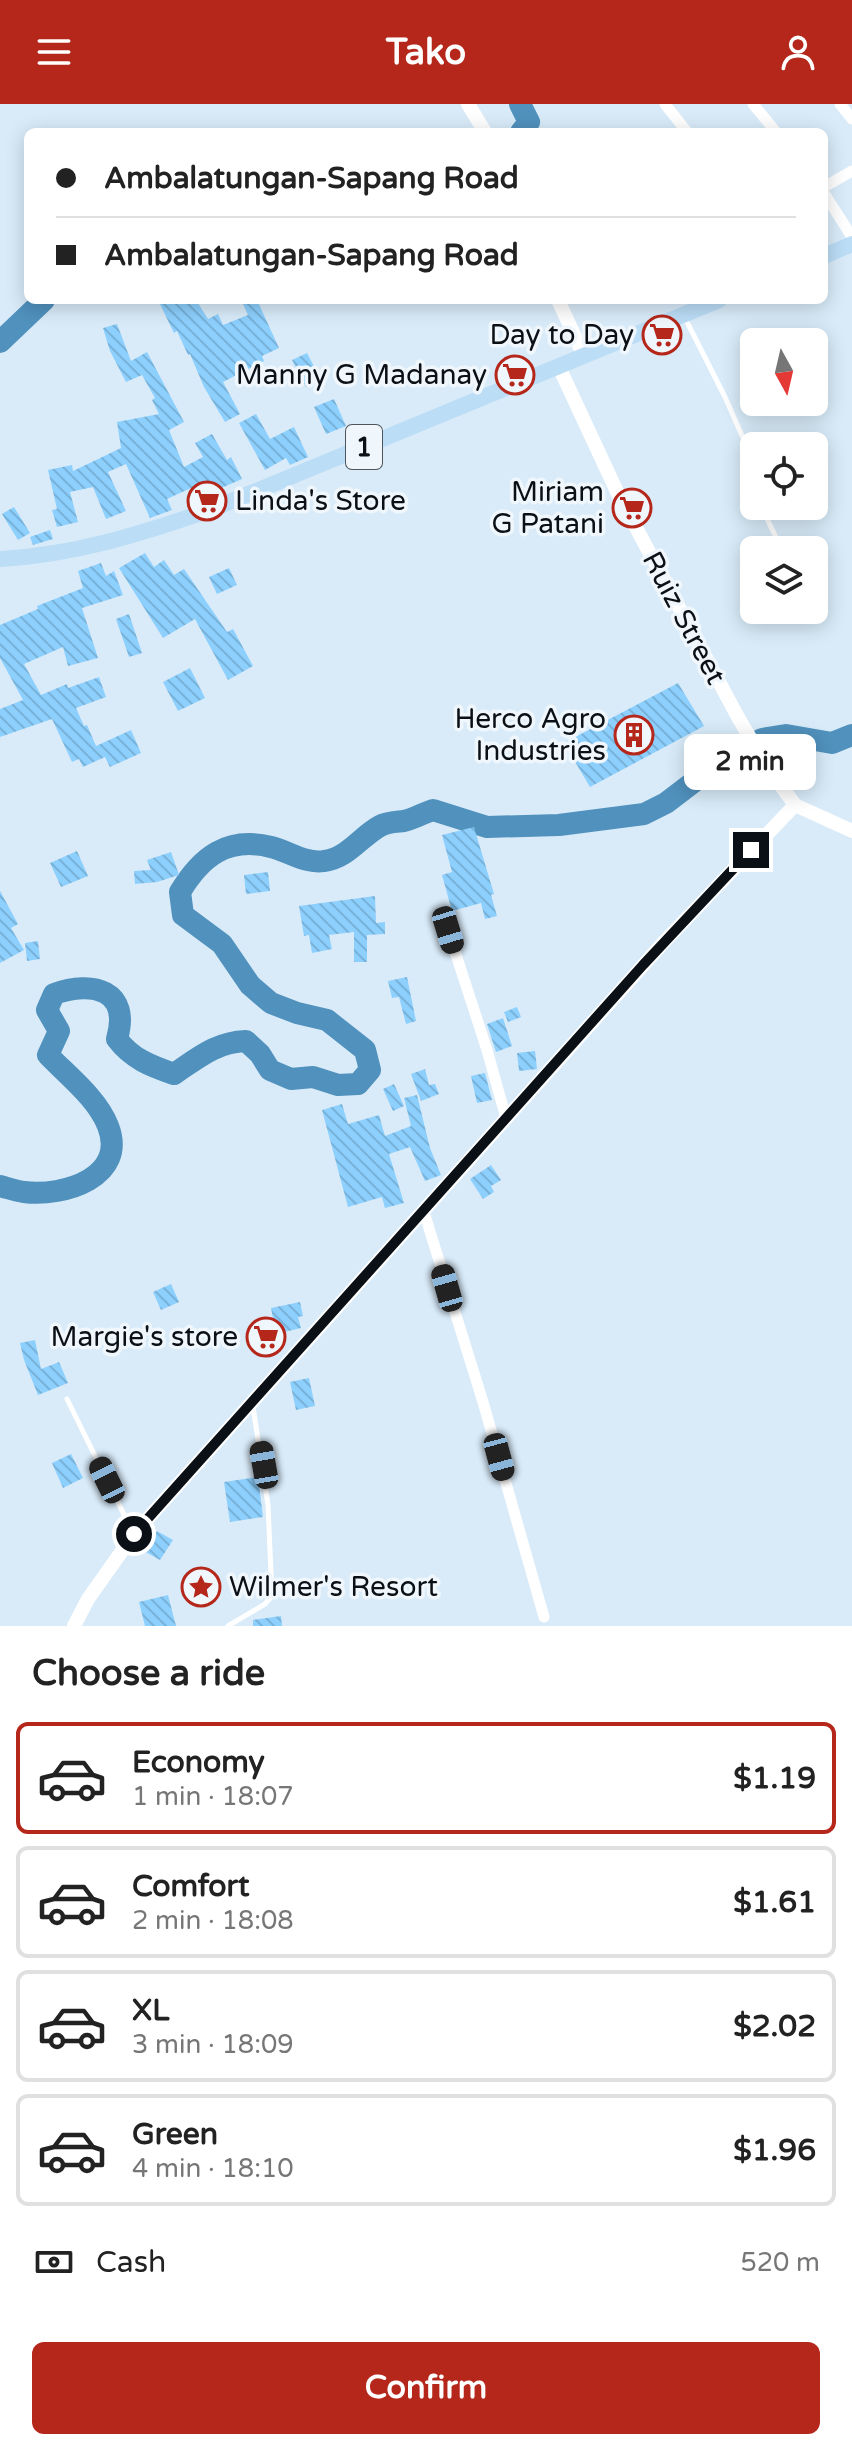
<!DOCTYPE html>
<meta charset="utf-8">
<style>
body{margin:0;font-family:"Varela Round",sans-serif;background:#f6f6f6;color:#222;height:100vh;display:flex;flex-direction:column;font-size:30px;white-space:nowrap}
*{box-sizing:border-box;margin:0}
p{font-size:26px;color:#767676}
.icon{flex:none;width:44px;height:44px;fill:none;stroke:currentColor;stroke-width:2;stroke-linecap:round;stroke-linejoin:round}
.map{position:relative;height:1522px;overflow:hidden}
.panel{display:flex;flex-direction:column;background:#fff;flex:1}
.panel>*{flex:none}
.hud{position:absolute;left:24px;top:24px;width:804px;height:176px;border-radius:12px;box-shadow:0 4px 20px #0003;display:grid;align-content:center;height:176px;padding:0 32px;background:#fff}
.needle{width:52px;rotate:172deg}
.fabs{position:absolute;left:740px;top:224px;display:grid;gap:16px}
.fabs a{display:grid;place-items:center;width:88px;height:88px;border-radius:12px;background:#fff;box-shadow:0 4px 20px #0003;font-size:40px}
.end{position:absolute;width:36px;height:36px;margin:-18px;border:10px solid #0a1015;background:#fff;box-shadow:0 0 0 4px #fff}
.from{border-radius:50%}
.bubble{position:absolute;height:56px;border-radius:12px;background:#fff;box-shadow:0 4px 20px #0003;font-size:26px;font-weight:700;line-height:56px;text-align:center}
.car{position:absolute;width:24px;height:48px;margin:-24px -12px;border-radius:10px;box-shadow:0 0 6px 2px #0007;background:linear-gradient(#222 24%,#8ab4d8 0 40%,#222 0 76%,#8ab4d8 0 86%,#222 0)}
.hud b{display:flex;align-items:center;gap:28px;height:76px;font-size:30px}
.hud b+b{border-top:2px solid #e0e0e0}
.hud i{width:20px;height:20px;background:#222}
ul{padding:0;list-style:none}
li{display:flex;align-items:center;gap:24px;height:112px;margin:0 16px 12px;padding:0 16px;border:4px solid #e0e0e0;border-radius:12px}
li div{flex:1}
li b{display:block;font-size:30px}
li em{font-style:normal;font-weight:700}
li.selected{border-color:#b5271a}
li>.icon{width:72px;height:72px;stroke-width:1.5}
h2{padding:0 32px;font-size:36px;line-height:96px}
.pay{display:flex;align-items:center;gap:20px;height:88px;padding:0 32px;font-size:30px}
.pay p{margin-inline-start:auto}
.button{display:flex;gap:16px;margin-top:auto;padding:16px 32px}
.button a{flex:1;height:92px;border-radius:12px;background:#b5271a;color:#fff;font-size:32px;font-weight:700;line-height:92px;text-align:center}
header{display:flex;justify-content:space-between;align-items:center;height:104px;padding:0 32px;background:#b5271a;color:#fff;font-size:36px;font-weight:700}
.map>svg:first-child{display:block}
</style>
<header><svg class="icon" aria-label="menu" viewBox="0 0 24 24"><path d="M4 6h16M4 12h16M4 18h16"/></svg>Tako<svg class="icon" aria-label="person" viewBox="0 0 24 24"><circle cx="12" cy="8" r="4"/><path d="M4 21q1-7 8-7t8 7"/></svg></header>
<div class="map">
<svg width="852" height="1522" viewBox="0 0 852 1522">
<defs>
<pattern id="building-back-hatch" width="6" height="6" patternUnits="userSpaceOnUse" patternTransform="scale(2)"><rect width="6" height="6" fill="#8dd0fe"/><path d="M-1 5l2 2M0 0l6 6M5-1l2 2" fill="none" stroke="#78b2d9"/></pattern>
</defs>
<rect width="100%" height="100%" fill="#d9ebf9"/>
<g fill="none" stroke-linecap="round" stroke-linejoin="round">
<g stroke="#5091bd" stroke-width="22">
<polyline points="520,0 529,18 521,28"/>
<polyline points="0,238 44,196"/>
<path d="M0,1082C8,1084 16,1087 24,1088C64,1093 128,1073 108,1022C97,994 68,972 48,951L59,927L47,906L54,890C93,876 131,886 117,935C132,955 151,962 174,970C198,954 216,938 246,937L260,950L270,966L291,975L313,973L338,981L358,980L370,966L365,946L327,916L297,909L271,899L250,881L222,840L183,811L180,788C201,753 227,732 271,743C288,747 305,760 324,757C348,754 360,733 380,722C387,718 396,718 404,717C414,715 423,709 433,706L487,723L559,721L644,710L666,699L725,654L762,635L786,631L832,639L852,631"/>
</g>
</g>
<g fill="url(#building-back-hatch)">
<polygon points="158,196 196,196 208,215 218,210 223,221 248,211 243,200 257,196 279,244 262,252 264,257 223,278 240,310 225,318 204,283 190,250 188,251 177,227 174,229"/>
<polygon points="117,220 131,257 147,248 184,318 169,326 184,363 203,353 195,339 212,330 227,356 231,353 242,375 196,395 191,384 167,395 172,406 150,414 126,360 108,368 126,407 106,415 93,383 70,388 78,418 57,423 52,406 57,405 48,366 72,361 73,367 121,344 117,318 159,310 152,296 155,294 142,271 126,278 110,247 103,224"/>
<polygon points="307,249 321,276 306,283 292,256"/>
<polygon points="334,295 346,322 326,330 314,303"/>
<polygon points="256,310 270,335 294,323 308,353 290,361 286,354 265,366 239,319"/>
<polygon points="14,403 30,429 18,436 2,410"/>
<polygon points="50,426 53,435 33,441 30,433"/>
<polygon points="145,449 154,463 164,456 174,471 184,465 227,528 233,525 253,562 228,576 195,515 163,534 119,464"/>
<polygon points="101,459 106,472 114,467 123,491 82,504 98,554 68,562 63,543 24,560 41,591 67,580 68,584 99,573 106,593 76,604 84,622 87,621 96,642 131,626 141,649 110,663 105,653 83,663 79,655 72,658 52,615 0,633 0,605 23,596 0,554 0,521 38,505 37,502 83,484 78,467"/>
<polygon points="229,464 237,481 217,490 209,473"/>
<polygon points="129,510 142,549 129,553 116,515"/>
<polygon points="190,564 205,594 178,607 163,578"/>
<polygon points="678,579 704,622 590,683 564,639"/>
<polygon points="474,723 494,790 491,791 497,812 485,815 481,799 452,807 442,771 452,768 442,731"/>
<polygon points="77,747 88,772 61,783 50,759"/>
<polygon points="171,748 179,771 157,778 135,780 134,767 151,766 147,756"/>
<polygon points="268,768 270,787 246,790 244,771"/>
<polygon points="0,787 18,820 11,824 24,846 0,859"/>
<polygon points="375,792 376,819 385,818 385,830 367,831 367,858 354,858 354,828 329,831 332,845 312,849 309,831 304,832 299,802"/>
<polygon points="38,837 40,855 27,857 25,839"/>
<polygon points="407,873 416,917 406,920 399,893 392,894 388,877"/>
<polygon points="517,903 521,913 508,918 504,908"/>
<polygon points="503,914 512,942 496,948 487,920"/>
<polygon points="535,947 537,965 519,967 517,949"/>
<polygon points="425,965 429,981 435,980 439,990 421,997 411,970"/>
<polygon points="485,969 492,996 477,999 471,972"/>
<polygon points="394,980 404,1002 393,1007 383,985"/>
<polygon points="417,991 430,1044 441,1071 425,1077 410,1043 389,1050 404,1099 385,1104 382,1093 348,1103 322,1006 342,1000 348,1020 379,1011 385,1032 411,1022 404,994"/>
<polygon points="491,1061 501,1076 491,1082 494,1088 483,1095 470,1075"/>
<polygon points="171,1180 179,1198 161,1206 153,1188"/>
<polygon points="300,1198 303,1212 298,1213 301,1224 276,1230 271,1204"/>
<polygon points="35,1236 41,1265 59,1258 68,1279 38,1291 24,1256 20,1239"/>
<polygon points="309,1274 315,1302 296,1306 290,1278"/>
<polygon points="71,1350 83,1374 63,1384 52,1359"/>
<polygon points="258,1373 263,1413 230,1418 224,1378"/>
<polygon points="157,1427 173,1436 160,1456 144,1447"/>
<polygon points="168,1491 176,1522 145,1522 139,1498"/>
<polygon points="281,1512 282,1522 253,1522 253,1516"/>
</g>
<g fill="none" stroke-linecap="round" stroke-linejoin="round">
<g stroke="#fff" stroke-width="5">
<polyline points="684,212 725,293 754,359"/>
<polyline points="761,402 782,446"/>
<polyline points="67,1295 133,1429"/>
<polyline points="228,1522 265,1500 272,1492 268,1401 253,1303"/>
</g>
<g stroke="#fff" stroke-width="11">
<polyline points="665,0 687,28"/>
<polyline points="753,0 776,28"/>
<polyline points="840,0 852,15"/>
<polyline points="824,83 852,67"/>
<polyline points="824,89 852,133"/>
<polyline points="448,826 487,946 506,1014"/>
<polyline points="423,1105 483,1298 544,1513"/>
</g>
<g stroke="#fff" stroke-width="14">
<polyline points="468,0 485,28"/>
<polyline points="558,196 584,252"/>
<polyline points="559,263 619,392 739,615 768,664 795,701 852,727"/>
<polyline points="74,1522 88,1495 134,1430 664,838 795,701"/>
</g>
<g stroke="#bbddf6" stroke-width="16">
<polyline points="824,152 852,140"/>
<path d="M0,455C74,451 141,430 210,406L719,196"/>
</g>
</g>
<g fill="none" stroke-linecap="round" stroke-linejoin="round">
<polyline stroke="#0a1015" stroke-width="10" points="134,1430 643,861 751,746"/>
</g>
<defs>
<symbol id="supermarket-ring" viewBox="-11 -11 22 22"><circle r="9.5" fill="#eff7fc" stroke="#b5271a" stroke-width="1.5"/><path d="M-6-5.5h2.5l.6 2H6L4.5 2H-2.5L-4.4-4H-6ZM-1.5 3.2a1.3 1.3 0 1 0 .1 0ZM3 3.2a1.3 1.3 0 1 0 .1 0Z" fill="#b5271a"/></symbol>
<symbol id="building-ring" viewBox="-11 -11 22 22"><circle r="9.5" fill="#eff7fc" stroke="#b5271a" stroke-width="1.5"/><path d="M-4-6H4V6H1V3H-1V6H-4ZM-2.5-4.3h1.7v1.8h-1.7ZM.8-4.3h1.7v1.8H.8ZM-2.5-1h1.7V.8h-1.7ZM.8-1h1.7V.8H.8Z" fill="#b5271a"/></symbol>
<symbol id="sight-ring" viewBox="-11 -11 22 22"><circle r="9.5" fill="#eff7fc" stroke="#b5271a" stroke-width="1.5"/><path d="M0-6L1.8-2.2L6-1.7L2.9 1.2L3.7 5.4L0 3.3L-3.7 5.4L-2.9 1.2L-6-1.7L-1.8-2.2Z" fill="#b5271a"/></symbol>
</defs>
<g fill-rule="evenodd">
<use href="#supermarket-ring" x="640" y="209" width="44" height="44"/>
<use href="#supermarket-ring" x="493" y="249" width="44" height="44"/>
<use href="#supermarket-ring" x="185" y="375" width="44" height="44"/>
<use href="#supermarket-ring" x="610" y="382" width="44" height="44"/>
<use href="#building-ring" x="612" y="609" width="44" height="44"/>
<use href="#supermarket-ring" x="244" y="1211" width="44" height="44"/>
<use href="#sight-ring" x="179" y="1461" width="44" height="44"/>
</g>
<g text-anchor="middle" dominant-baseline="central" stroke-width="7" stroke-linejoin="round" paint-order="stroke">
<rect fill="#eff7fc" stroke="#4f555a" stroke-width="2" x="346" y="321" width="36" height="44" rx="6"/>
<g font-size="26" font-weight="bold" fill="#0a1015">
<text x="364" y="343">1</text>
</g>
<g font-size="28" fill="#0a1015" stroke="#eff7fc" text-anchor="end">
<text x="634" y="231">Day to Day</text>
<text x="487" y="271">Manny G Madanay</text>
<text x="604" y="388">Miriam<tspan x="604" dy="32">G Patani</tspan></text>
<text x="235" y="397" text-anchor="start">Linda's Store</text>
<text x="606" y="615">Herco Agro<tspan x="606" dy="32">Industries</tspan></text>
<text x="238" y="1233">Margie's store</text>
<text x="229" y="1483" text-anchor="start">Wilmer's Resort</text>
</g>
<g font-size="28" fill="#0a1015" stroke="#eff7fc">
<text transform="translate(684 514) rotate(62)">Ruiz Street</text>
</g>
</g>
</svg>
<div class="fabs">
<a><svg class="needle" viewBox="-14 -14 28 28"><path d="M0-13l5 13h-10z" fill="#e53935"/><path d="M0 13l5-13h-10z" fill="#767676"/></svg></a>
<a><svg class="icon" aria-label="locate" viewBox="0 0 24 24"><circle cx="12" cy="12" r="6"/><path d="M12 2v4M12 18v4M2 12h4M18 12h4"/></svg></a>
<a><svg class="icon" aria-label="layers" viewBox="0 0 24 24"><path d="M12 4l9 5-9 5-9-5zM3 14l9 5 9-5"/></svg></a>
</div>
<i class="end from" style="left:134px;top:1430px"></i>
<i class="end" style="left:751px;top:746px"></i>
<div class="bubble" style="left:684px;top:630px;width:132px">2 min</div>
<i class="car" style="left:448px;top:826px;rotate:163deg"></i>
<i class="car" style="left:447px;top:1184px;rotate:344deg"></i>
<i class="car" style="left:499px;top:1353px;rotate:165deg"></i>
<i class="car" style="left:264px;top:1361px;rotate:350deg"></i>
<i class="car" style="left:107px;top:1376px;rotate:334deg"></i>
<div class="hud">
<b><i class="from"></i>Ambalatungan-Sapang Road</b>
<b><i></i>Ambalatungan-Sapang Road</b>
</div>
</div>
<section class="panel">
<h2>Choose a ride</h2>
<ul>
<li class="selected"><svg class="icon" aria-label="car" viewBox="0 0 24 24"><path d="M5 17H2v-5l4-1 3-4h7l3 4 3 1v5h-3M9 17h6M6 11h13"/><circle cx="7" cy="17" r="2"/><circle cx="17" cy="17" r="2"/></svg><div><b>Economy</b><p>1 min · 18:07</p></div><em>$1.19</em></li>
<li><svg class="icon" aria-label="car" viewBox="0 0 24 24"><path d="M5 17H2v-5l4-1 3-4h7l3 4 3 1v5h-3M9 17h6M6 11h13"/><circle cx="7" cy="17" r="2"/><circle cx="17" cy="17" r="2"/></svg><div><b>Comfort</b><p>2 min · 18:08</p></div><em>$1.61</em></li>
<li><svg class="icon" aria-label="car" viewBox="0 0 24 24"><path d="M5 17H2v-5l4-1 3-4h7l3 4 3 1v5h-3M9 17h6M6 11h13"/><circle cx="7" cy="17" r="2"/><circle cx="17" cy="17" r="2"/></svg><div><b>XL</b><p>3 min · 18:09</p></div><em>$2.02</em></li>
<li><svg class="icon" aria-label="car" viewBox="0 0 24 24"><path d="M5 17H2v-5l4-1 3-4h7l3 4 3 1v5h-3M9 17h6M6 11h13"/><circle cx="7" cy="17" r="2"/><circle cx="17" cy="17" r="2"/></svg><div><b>Green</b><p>4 min · 18:10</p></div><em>$1.96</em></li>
</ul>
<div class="pay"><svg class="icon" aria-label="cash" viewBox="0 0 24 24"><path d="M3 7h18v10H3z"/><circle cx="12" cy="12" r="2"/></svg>Cash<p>520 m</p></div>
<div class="button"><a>Confirm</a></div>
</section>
